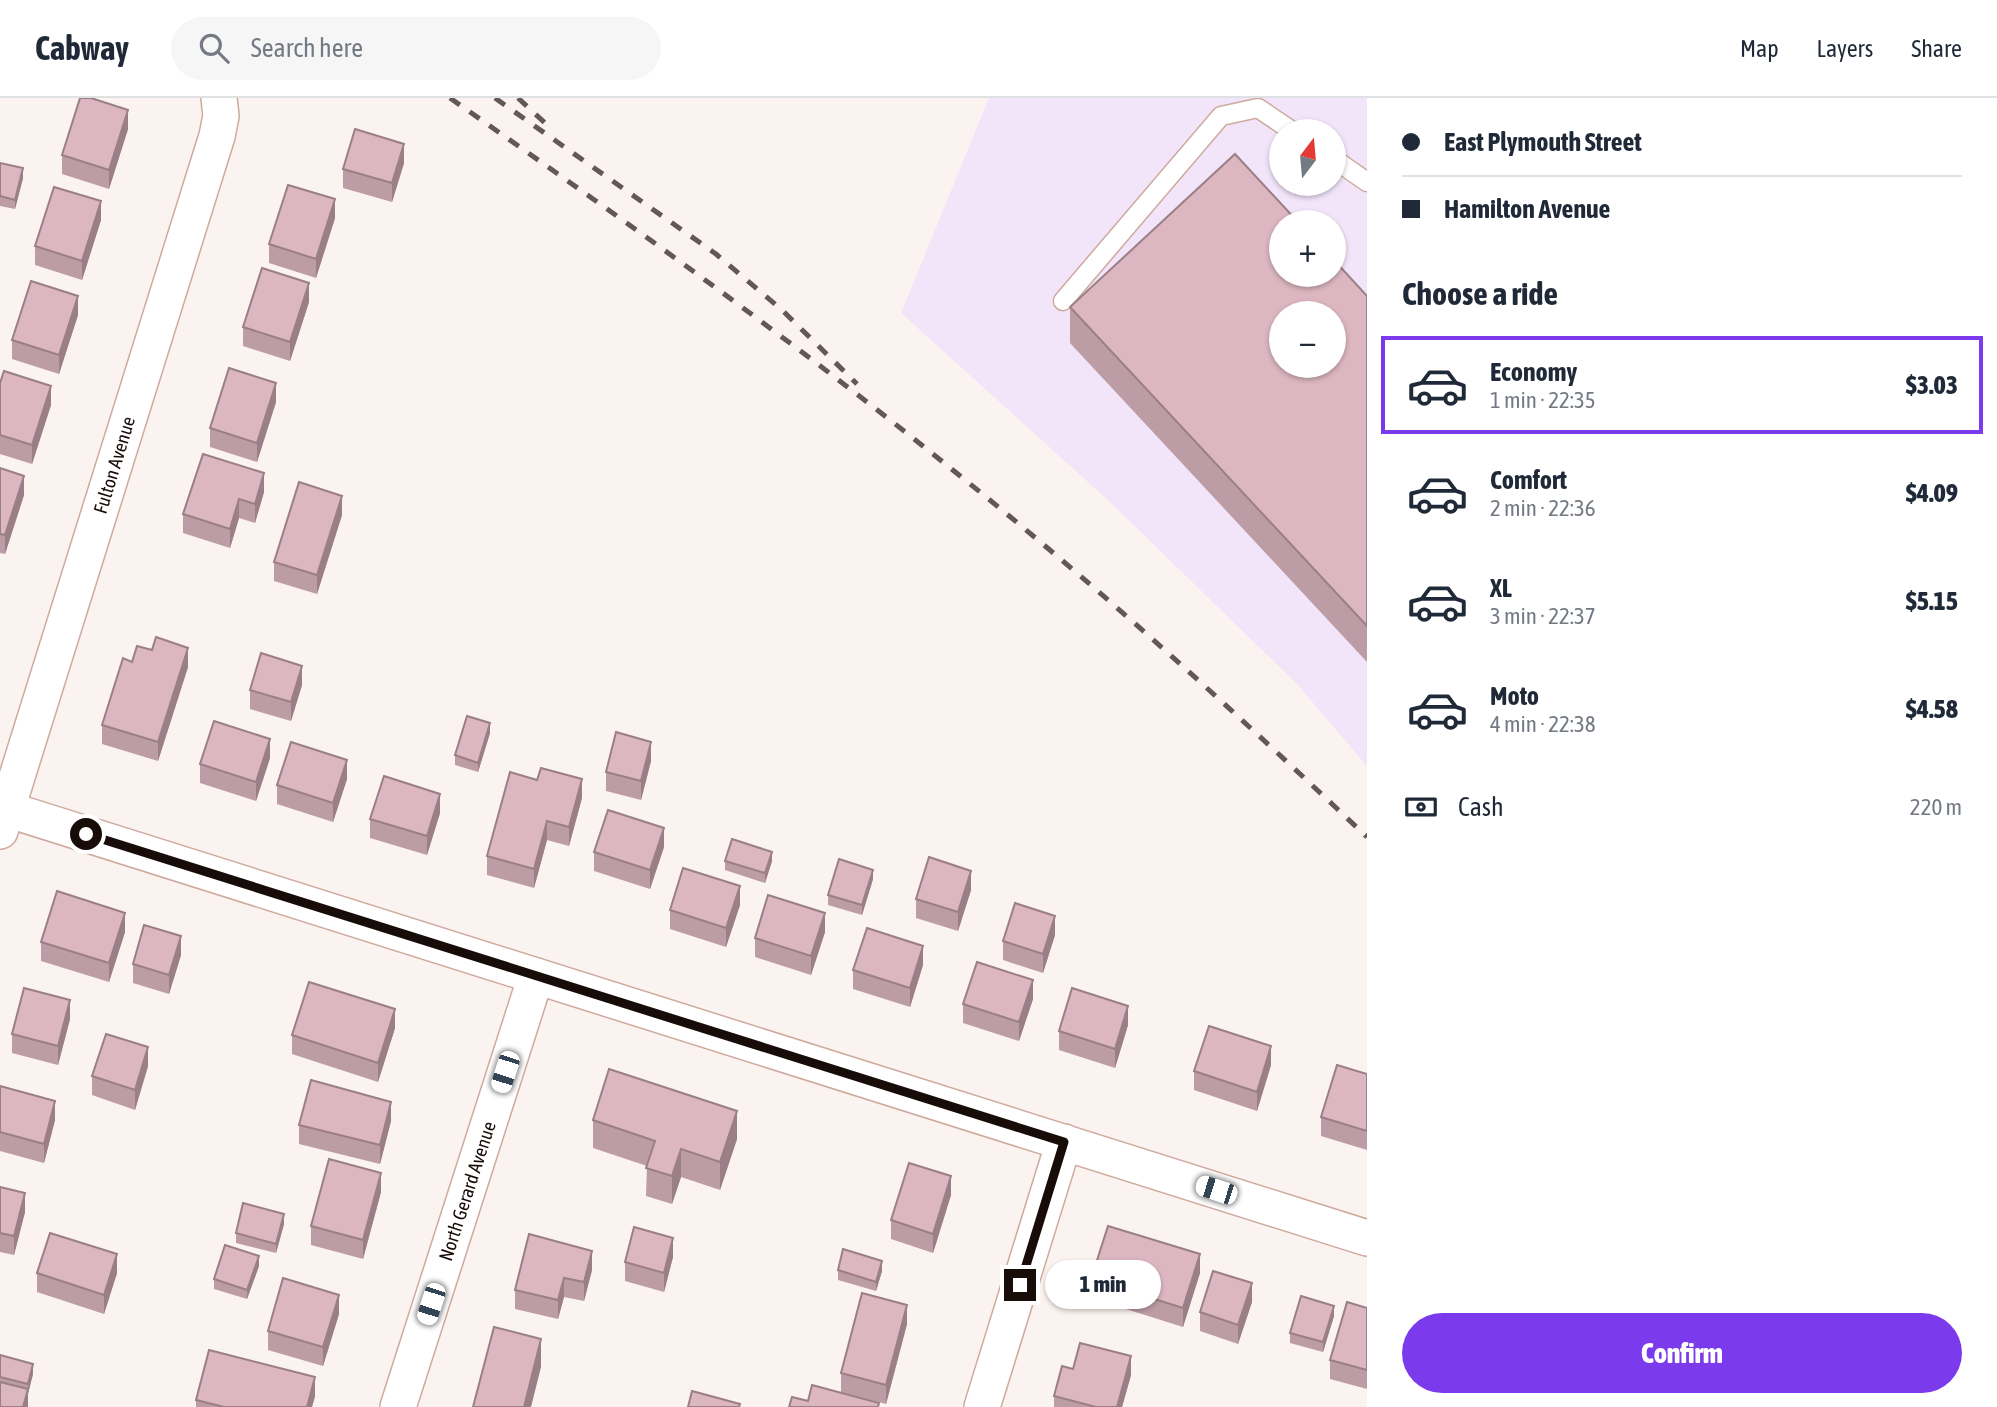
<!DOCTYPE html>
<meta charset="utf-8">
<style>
body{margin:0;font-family:"Asap Condensed",sans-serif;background:#f6f6f7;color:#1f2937;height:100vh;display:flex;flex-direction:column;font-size:26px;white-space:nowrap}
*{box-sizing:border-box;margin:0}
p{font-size:23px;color:#747a83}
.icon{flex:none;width:38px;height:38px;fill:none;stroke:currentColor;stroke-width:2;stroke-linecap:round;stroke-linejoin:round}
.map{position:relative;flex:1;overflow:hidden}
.drawer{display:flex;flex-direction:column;background:#fff;width:630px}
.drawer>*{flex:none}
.top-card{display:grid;align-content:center;height:154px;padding:0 35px;background:#fff}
.needle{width:46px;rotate:16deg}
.controls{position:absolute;left:1269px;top:21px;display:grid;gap:14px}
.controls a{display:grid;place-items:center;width:77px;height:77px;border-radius:50%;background:#fff;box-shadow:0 2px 5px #0004;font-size:35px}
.end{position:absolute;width:32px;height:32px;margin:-16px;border:9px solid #180c08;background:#fff;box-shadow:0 0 0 4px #fff}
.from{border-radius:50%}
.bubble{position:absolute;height:49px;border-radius:24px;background:#fff;box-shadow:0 2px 5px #0004;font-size:23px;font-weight:800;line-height:49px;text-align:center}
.car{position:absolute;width:21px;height:42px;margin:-21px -10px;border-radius:9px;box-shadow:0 0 5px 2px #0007;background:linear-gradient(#fff 24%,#345 0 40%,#fff 0 76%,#345 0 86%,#fff 0)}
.top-card b{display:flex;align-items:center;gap:24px;height:66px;font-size:26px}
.top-card b+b{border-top:2px solid #e0e1e3}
.top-card i{width:18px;height:18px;background:#1f2937}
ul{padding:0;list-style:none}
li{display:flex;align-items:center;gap:21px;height:98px;margin:0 14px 10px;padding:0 21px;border:4px solid transparent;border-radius:0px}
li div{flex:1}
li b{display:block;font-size:26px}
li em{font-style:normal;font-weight:800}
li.on{border-color:#7c3aed}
li>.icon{width:63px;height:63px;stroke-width:1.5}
h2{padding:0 35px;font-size:32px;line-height:84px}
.pay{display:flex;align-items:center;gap:18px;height:77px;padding:0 35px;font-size:26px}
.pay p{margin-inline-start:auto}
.cta{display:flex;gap:14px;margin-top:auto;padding:14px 35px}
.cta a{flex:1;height:80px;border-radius:42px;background:#7c3aed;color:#fff;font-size:28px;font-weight:800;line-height:80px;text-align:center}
header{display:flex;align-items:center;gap:42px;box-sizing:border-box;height:98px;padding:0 35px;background:#fff;border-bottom:2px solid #e0e1e3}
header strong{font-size:33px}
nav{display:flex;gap:38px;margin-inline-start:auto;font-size:24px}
.search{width:490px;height:63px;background:#f6f6f7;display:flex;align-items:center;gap:18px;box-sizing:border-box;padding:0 24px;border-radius:38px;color:#747a83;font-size:26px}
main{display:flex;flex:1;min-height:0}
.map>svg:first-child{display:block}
</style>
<header>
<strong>Cabway</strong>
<div class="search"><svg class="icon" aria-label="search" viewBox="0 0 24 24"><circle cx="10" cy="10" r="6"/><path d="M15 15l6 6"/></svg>Search here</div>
<nav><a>Map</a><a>Layers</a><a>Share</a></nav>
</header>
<main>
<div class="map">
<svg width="1367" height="1309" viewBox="0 0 1367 1309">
<rect width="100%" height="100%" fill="#fbf3f0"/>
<path fill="#f2e5f9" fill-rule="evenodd" d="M989,0H1367V668L1297,586L1110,404L901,215ZM1281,33H1334V86H1281ZM1281,124H1334V177H1281ZM1281,215H1334V268H1281Z"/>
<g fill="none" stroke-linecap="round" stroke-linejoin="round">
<defs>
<g id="lane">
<polyline points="1334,61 1367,84"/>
<polyline points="1063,203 1221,18 1258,10 1292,33"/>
</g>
<g id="street">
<polyline points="0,709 1367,1140"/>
<polyline points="0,733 217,38 221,18 219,0"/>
<polyline points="398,1309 536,878"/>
<polyline points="982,1309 1064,1044"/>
</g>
</defs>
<use href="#lane" stroke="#ceaa9d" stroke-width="21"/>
<use href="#street" stroke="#ceaa9d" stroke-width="38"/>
<use href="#lane" stroke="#fff" stroke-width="18"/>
<use href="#street" stroke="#fff" stroke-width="35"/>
<g stroke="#635854" stroke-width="5" stroke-dasharray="12 12" stroke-linecap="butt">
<path d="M450,0C623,121 795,244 959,377C1101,491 1235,614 1367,739"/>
<polyline points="495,0 716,156 782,212 857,286"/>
<polyline points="518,0 545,25"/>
</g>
</g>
<g fill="#bd9da5">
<polygon points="128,31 109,91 62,76 62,57"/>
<polygon points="0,65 23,80 15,111 0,108"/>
<polygon points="404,65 392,104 343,90 343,71"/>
<polygon points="335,120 316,180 269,165 269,146"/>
<polygon points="101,122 82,182 35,167 35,148"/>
<polygon points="1367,198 1367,564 1070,245 1070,209"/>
<polygon points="309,204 290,263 243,248 243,229"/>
<polygon points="78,217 59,276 12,261 12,242"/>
<polygon points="0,285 51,307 32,366 0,356"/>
<polygon points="276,304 257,364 210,349 210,330"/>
<polygon points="0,370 24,397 5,456 0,455"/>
<polygon points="264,394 255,425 239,420 230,450 183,435 183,416"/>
<polygon points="342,417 317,496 274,483 274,464"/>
<polygon points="152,552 188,569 158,663 102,646 102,627 132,564"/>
<polygon points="302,587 291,623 250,611 250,592"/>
<polygon points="490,635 478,674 455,667 455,657"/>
<polygon points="270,660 256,703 200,685 200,666"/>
<polygon points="651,663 641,702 606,693 606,674"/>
<polygon points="347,681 333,724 277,706 277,687"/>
<polygon points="582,700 569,748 547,742 534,790 487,777 487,758"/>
<polygon points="440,715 427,757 370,740 370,721"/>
<polygon points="664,749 650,791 594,773 594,754"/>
<polygon points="725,763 772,763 765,785 725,772"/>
<polygon points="873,781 862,817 828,807 828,797"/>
<polygon points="971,792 958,833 916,820 916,801"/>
<polygon points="740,807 726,849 670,831 670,812"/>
<polygon points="125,834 109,884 41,863 41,844"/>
<polygon points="825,834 811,877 755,859 755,840"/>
<polygon points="1055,837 1043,875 1003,862 1003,843"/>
<polygon points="181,857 169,896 133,885 133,866"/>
<polygon points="923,867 910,909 853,891 853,872"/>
<polygon points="1033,901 1019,943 963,925 963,906"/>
<polygon points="70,921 58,967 12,955 12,936"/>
<polygon points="1128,927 1115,970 1059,952 1059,933"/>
<polygon points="395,930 378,984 292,956 292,937"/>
<polygon points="1271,967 1257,1013 1194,992 1194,973"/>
<polygon points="148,968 135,1012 92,997 92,978"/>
<polygon points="1367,976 1367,1052 1321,1038 1321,1019"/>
<polygon points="0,988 55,1022 44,1065 0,1053"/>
<polygon points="593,1022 737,1041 720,1092 681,1079 672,1106 646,1098 647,1068 593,1050"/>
<polygon points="391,1023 380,1066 299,1046 299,1027"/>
<polygon points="0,1089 25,1114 14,1157 0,1154"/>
<polygon points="381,1094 363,1161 311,1147 311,1128"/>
<polygon points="951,1097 933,1155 891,1141 891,1122"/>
<polygon points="284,1126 276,1155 236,1145 236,1135"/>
<polygon points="673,1159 664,1194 625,1183 625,1164"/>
<polygon points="259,1168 247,1201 214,1191 214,1181"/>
<polygon points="592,1172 584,1203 564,1199 558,1221 515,1211 515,1192"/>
<polygon points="838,1172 882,1173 876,1193 838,1182"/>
<polygon points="37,1175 117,1175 104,1216 37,1194"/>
<polygon points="1200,1175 1183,1229 1091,1200 1091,1181"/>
<polygon points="1252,1204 1238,1246 1200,1233 1200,1214"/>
<polygon points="1367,1210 1367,1291 1330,1281 1330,1262"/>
<polygon points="339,1216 323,1268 268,1252 268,1233"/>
<polygon points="1334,1218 1323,1254 1290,1245 1290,1235"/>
<polygon points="907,1226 886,1306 841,1294 841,1275"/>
<polygon points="0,1257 33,1276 28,1295 28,1309 0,1309"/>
<polygon points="1073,1271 1131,1277 1122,1309 1054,1309 1054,1298"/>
<polygon points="315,1298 312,1309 196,1309 196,1302"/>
</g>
<g fill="#9a7f86">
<polygon points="128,12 128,31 109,91 109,72"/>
<polygon points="404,46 404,65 392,104 392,85"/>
<polygon points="23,70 23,80 15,111 15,102"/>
<polygon points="335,101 335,120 316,180 316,161"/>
<polygon points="101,103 101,122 82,182 82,163"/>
<polygon points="309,185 309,204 290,263 290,244"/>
<polygon points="78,198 78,217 59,276 59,257"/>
<polygon points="276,285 276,304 257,364 257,345"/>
<polygon points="51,288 51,307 32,366 32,347"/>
<polygon points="264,375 264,394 255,425 255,406"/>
<polygon points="24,378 24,397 5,456 5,437"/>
<polygon points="342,398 342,417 317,496 317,477"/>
<polygon points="239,401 239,420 230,450 230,431"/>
<polygon points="188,550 188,569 158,663 158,644"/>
<polygon points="302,568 302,587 291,623 291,604"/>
<polygon points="490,625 490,635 478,674 478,665"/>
<polygon points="270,641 270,660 256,703 256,684"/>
<polygon points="651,644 651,663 641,702 641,683"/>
<polygon points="347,662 347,681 333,724 333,705"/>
<polygon points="582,681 582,700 569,748 569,729"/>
<polygon points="440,696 440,715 427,757 427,738"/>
<polygon points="547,723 547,742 534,790 534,771"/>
<polygon points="664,730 664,749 650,791 650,772"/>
<polygon points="772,754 772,763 765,785 765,775"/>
<polygon points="873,772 873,781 862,817 862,807"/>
<polygon points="971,773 971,792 958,833 958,814"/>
<polygon points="740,788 740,807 726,849 726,830"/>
<polygon points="125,815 125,834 109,884 109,865"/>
<polygon points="825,815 825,834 811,877 811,858"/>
<polygon points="1055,818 1055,837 1043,875 1043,856"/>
<polygon points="181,838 181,857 169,896 169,877"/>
<polygon points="923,848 923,867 910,909 910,890"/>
<polygon points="1033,882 1033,901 1019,943 1019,924"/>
<polygon points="70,902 70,921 58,967 58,948"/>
<polygon points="1128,908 1128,927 1115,970 1115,951"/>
<polygon points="395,911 395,930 378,984 378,965"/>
<polygon points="1271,948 1271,967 1257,1013 1257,994"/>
<polygon points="148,949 148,968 135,1012 135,992"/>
<polygon points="55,1003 55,1022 44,1065 44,1046"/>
<polygon points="391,1004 391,1023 380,1066 380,1047"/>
<polygon points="737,1013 737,1041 720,1092 720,1064"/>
<polygon points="681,1051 681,1079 672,1106 672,1078"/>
<polygon points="381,1075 381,1094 363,1161 363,1142"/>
<polygon points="951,1078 951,1097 933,1155 933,1136"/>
<polygon points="25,1095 25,1114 14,1157 14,1138"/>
<polygon points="284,1116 284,1126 276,1155 276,1146"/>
<polygon points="673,1140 673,1159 664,1194 664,1175"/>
<polygon points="592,1153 592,1172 584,1203 584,1184"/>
<polygon points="117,1156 117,1175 104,1216 104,1197"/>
<polygon points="1200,1156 1200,1175 1183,1229 1183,1210"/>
<polygon points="259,1158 259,1168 247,1201 247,1192"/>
<polygon points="882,1163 882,1173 876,1193 876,1184"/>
<polygon points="564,1180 564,1199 558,1221 558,1202"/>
<polygon points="1252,1185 1252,1204 1238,1246 1238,1227"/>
<polygon points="339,1197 339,1216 323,1268 323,1249"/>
<polygon points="907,1207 907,1226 886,1306 886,1287"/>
<polygon points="1334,1208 1334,1218 1323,1254 1323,1244"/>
<polygon points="541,1241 541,1269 531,1309 524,1309"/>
<polygon points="1131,1258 1131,1277 1122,1309 1117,1309"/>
<polygon points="33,1266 33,1276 28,1296 28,1286"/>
<polygon points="315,1279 315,1298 312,1309 307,1309"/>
<polygon points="28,1291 28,1309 23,1309"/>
</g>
<g fill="#dcb6c0" stroke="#9a7f86" stroke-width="2" fill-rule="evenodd">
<polygon points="80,0 91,0 128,12 109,72 62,57"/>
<polygon points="355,31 404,46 392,85 343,71"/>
<path d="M1235,56L1298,124H1281V177H1334V162L1367,198V528L1070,209ZM1281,215H1334V268H1281Z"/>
<polygon points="0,65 23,70 15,102 0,98"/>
<polygon points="288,87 335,101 316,161 269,146"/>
<polygon points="54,89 101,103 82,163 35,148"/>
<polygon points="262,170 309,185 290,244 243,229"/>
<polygon points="31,183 78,198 59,257 12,242"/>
<polygon points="229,270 276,285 257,345 210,330"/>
<polygon points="4,273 51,288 32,347 0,337 0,285"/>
<polygon points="203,356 264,375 255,406 239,401 230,431 183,416"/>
<polygon points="0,370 24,378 5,437 0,436"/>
<polygon points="299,384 342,398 317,477 274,464"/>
<polygon points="156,539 188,550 158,644 102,627 123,560 132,564 137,548 152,552"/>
<polygon points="261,555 302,568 291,604 250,592"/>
<polygon points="467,618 490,625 478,665 455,657"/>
<polygon points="214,623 270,641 256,684 200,666"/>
<polygon points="616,634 651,644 641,683 606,674"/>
<polygon points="291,644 347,662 333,705 277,687"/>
<polygon points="541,670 582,681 569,729 547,723 534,771 487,758 510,674 537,682"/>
<polygon points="384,678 440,696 427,738 370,721"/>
<polygon points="608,712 664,730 650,772 594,754"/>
<polygon points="732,741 772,754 765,775 725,763"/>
<polygon points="929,759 971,773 958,814 916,801"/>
<polygon points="839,761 873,772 862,807 828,797"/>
<polygon points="683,770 740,788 726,830 670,812"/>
<polygon points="57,793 125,815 109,865 41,844"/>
<polygon points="768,797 825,815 811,858 755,840"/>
<polygon points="1015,805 1055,818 1043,856 1003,843"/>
<polygon points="144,827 181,838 169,877 133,866"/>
<polygon points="867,830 923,848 910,890 853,872"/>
<polygon points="977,864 1033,882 1019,924 963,906"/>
<polygon points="309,884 395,911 378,965 292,937"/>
<polygon points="24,890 70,902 58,948 12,936"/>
<polygon points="1072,890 1128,908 1115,951 1059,933"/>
<polygon points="1209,928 1271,948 1257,994 1194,973"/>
<polygon points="106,936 148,949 135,992 92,978"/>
<polygon points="1337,967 1367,976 1367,1033 1321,1019"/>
<polygon points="609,971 737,1013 720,1064 681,1051 672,1078 646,1070 655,1043 593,1022"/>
<polygon points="311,982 391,1004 380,1047 299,1027"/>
<polygon points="0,988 55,1003 44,1046 0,1034"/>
<polygon points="329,1061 381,1075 363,1142 311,1128"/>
<polygon points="909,1065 951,1078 933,1136 891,1122"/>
<polygon points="0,1089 25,1095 14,1138 0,1135"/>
<polygon points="243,1105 284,1116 276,1146 236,1135"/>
<polygon points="1108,1128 1200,1156 1183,1210 1091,1181"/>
<polygon points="634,1129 673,1140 664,1175 625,1164"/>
<polygon points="50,1135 117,1156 104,1197 37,1175"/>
<polygon points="529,1136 592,1153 584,1184 564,1180 558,1202 515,1192"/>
<polygon points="225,1147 259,1158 247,1192 214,1181"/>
<polygon points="843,1151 882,1163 876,1184 838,1172"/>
<polygon points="1213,1173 1252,1185 1238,1227 1200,1214"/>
<polygon points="283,1180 339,1197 323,1249 268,1233"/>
<polygon points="862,1195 907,1207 886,1287 841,1275"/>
<polygon points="1301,1198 1334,1208 1323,1244 1290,1235"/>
<polygon points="1347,1204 1367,1210 1367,1272 1330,1262"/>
<polygon points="494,1229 541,1241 524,1309 473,1309"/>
<polygon points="1080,1245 1131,1258 1117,1309 1096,1309 1054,1298 1062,1268 1073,1271"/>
<polygon points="209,1252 315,1279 307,1309 224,1309 196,1302"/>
<polygon points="0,1257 33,1266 28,1286 0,1279"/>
<polygon points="0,1284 28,1291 23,1309 0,1309"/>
<polygon points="812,1287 879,1305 878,1309 789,1309 792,1299 808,1303"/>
<polygon points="692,1293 740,1306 739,1309 688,1309"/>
</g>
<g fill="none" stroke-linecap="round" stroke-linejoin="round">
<polyline stroke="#180c08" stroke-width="9" points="86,736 1064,1044 1020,1187"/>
</g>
<g text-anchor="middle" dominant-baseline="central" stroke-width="5" stroke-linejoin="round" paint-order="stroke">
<g font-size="19" fill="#180c08" stroke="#fff">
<text transform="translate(114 367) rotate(-73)">Fulton Avenue</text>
<text transform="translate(467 1093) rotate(-72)">North Gerard Avenue</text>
</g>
</g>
</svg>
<div class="controls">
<a><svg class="needle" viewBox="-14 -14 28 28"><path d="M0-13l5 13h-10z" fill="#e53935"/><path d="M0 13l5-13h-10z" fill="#747a83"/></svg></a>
<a>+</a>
<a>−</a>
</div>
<i class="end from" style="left:86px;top:736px"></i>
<i class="end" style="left:1020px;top:1187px"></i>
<div class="bubble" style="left:1045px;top:1162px;width:116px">1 min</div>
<i class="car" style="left:505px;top:974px;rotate:198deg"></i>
<i class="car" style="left:1216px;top:1092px;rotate:288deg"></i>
<i class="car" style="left:431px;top:1206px;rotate:198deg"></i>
</div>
<section class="drawer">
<div class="top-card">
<b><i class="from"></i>East Plymouth Street</b>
<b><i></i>Hamilton Avenue</b>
</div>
<h2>Choose a ride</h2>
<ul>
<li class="on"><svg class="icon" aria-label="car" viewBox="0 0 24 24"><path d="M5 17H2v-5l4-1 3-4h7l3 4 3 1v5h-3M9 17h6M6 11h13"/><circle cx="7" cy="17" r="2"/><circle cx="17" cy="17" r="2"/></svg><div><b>Economy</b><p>1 min · 22:35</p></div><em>$3.03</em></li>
<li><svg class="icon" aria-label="car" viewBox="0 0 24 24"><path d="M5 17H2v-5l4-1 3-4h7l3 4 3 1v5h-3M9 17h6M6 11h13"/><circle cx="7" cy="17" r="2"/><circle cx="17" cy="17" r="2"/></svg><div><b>Comfort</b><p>2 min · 22:36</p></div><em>$4.09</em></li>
<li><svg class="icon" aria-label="car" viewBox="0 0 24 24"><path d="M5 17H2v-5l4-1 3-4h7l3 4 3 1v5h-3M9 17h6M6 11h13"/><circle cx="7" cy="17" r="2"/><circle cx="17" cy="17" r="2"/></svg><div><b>XL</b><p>3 min · 22:37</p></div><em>$5.15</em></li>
<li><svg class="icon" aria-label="car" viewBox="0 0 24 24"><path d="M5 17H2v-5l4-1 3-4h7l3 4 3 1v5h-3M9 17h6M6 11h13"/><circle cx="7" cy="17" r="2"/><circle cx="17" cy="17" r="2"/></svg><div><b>Moto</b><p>4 min · 22:38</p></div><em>$4.58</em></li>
</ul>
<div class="pay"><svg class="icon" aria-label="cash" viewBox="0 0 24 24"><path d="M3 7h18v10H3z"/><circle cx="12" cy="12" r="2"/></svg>Cash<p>220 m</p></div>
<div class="cta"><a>Confirm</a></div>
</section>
</main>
